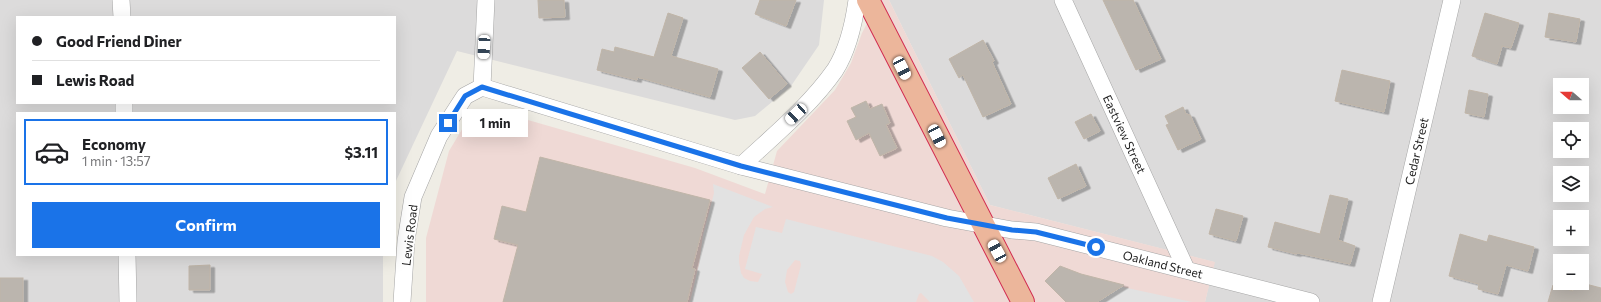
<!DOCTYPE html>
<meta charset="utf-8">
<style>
body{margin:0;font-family:Commissioner,sans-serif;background:#f6f6f6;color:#202124;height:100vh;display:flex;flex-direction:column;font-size:15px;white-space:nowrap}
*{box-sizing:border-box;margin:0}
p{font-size:13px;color:#757577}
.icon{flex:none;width:22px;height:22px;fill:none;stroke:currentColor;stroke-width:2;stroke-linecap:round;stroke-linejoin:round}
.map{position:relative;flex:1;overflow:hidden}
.panel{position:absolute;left:16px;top:112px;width:380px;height:144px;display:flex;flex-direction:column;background:#fff;border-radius:0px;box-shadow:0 4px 16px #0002}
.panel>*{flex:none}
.hud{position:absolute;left:16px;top:16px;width:380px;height:88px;border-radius:0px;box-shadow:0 4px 16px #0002;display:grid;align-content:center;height:88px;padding:0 16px;background:#fff}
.needle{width:26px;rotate:290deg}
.tools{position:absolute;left:1553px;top:78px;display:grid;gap:8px}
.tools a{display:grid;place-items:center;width:36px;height:36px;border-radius:0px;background:#fff;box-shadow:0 4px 16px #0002;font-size:20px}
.end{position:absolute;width:18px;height:18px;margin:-9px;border:5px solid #1a73e8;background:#fff;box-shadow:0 0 0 2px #fff}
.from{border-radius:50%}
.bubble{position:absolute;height:28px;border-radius:0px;background:#fff;box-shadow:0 4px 16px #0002;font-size:13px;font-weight:700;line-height:28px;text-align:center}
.car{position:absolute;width:12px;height:24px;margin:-12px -6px;border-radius:5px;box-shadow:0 0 3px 1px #0007;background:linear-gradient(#fff 24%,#345 0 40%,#fff 0 76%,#345 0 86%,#fff 0)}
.hud b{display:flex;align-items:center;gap:14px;height:38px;font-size:15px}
.hud b+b{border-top:1px solid #e0e0e0}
.hud i{width:10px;height:10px;background:#202124}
ul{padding:7px 0 0;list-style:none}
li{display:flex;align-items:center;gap:12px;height:66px;margin:0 8px 6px;padding:0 8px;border:2px solid #e0e0e0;border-radius:0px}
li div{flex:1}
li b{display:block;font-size:15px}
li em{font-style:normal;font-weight:700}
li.on{border-color:#1a73e8}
li>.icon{width:36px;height:36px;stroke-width:1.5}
.cta{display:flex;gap:8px;margin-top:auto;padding:8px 16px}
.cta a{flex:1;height:46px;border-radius:0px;background:#1a73e8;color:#fff;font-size:16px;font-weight:700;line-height:46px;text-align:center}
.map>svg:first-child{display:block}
</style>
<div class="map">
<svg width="1601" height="302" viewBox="0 0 1601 302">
<defs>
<filter id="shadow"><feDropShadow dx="4.5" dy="2.5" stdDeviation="0" flood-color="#0004"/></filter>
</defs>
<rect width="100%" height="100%" fill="#efede5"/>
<g fill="#dcdbdb" fill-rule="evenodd">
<path d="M0,0H824L819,45L791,86L755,116L735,120L457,51L395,183V113H17V255H383V302H0ZM17,17H395V103H17Z"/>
<path d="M889,0H1601V302H1205L1214,262L990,205ZM1560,85H1582V107H1560ZM1560,129H1582V151H1560ZM1560,173H1582V195H1560ZM1560,217H1582V239H1560ZM1560,261H1582V283H1560Z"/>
</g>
<polygon fill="#efd9d5" points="879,0 889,0 990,205 1215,262 1205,302 426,302 426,238 449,151 464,126 484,113 514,116 695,168 765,194 777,151 835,90 851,63 862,33"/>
<g fill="#e2e2e2" fill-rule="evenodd">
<path d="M713,184L773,207L765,209L754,217L744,235L739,256V262L741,273L744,278L750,281L758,282L762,274L745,269L756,227L782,233L786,219L932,256L943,262L959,276L974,302H930L921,293L919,294L916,302H690L699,264L703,235L712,201L714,193ZM795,260L800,261L801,265L794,292L791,294L788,292L785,282L787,270Z"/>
<polygon points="1118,286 1192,302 1088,302"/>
</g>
<g fill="#bbb5ae" stroke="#c0b5a8" filter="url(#shadow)">
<polygon points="538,0 564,0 565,17 539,18"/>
<polygon points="760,0 796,0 786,26 755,14"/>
<polygon points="1103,0 1133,0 1161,59 1136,70"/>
<polygon points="668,13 683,18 671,56 718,69 710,97 637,77 637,80 597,70 602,49 614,52 615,47 654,57"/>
<polygon points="1485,13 1519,23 1511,48 1502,46 1497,64 1472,56"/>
<polygon points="1549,13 1580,19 1576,42 1545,37"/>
<polygon points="983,40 994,61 992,62 1011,104 983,117 963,75 959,78 949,59"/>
<polygon points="760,52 787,84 769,99 742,68"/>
<polygon points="1342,70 1390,81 1384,112 1335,101"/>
<polygon points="1469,90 1488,94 1484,117 1465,113"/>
<polygon points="866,101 870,109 882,104 890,123 886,125 897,148 880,156 869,133 856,140 847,121 856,117 851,108"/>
<polygon points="1183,107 1186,114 1190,115 1201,139 1178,150 1166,125 1169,124 1165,116"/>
<polygon points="1091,114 1100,131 1084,139 1075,122"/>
<polygon points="540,157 710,200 692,268 695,269 687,302 503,302 518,245 494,239 502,206 526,212"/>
<polygon points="1076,164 1086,186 1058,199 1048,178"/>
<polygon points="1330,195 1348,199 1338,240 1355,246 1350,264 1298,253 1296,254 1268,247 1275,222 1320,234"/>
<polygon points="1216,209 1243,216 1236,241 1209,234"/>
<polygon points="1460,234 1487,242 1489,235 1534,247 1528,271 1506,265 1498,294 1478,289 1479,284 1449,276"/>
<polygon points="210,265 210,290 189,290 189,266"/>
<polygon points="1060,266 1081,274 1124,285 1097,302 1066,302 1045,281"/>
<rect x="0" y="278" width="23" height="24"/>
<polygon points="1575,283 1582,283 1601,288 1601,302 1548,302 1553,285 1573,291"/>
</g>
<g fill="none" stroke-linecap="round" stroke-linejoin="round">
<defs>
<g id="minor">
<polyline points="121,0 122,17"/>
<polyline points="1063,0 1186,269"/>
<polyline points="482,87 741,166 947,218 1012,230 1036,232 1311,302"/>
<polyline points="482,87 486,0"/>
<polyline points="124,103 124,113"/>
<path d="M741,166C773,136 809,107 835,70C847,51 854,22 857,0"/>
<polyline points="127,255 128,302"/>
<polyline points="402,302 406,241 413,197 439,136 465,96 482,87"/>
<polyline points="1381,302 1452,0"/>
</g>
<polyline id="trunk" points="868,0 1023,302"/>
</defs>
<use href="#minor" stroke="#a5a5a5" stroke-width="18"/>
<use href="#trunk" stroke="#d22d51" stroke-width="24"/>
<use href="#minor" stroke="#fff" stroke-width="17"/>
<use href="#trunk" stroke="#ecb69b" stroke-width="22"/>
</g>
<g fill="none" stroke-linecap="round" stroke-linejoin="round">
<polyline stroke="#1a73e8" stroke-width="5" points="448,123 465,96 482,87 741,166 947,218 1012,230 1036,232 1096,247"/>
</g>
<g text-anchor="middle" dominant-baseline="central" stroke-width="3.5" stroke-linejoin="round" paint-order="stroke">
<g font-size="12" fill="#1e1e1e" stroke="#fff">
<text transform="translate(1125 134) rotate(65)">Eastview Street</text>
<text transform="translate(1416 151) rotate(-77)">Cedar Street</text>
<text transform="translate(409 235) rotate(-83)">Lewis Road</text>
<text transform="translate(1163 264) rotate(14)">Oakland Street</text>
</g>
</g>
</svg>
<div class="tools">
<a><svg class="needle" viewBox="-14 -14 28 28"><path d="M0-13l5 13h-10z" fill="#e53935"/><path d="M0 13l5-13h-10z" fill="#757577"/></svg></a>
<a><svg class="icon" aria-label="locate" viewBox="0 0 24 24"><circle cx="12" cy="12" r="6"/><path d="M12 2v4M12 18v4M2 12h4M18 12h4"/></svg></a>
<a><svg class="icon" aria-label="layers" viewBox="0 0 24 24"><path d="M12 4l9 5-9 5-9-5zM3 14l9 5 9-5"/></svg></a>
<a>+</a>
<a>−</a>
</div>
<i class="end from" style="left:1096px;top:247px"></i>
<i class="end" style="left:448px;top:123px"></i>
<div class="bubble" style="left:462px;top:109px;width:66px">1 min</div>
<i class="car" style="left:484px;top:47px;rotate:183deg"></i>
<i class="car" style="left:902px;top:68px;rotate:153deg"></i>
<i class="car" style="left:796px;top:114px;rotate:227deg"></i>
<i class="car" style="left:937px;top:136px;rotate:153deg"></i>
<i class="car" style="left:997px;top:251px;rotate:331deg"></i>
<div class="hud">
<b><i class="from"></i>Good Friend Diner</b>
<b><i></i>Lewis Road</b>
</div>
<section class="panel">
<ul>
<li class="on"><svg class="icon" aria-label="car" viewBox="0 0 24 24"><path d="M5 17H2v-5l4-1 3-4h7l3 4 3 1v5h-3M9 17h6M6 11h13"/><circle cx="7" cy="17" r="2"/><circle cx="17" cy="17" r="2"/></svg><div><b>Economy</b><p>1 min · 13:57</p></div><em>$3.11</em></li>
</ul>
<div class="cta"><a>Confirm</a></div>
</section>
</div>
